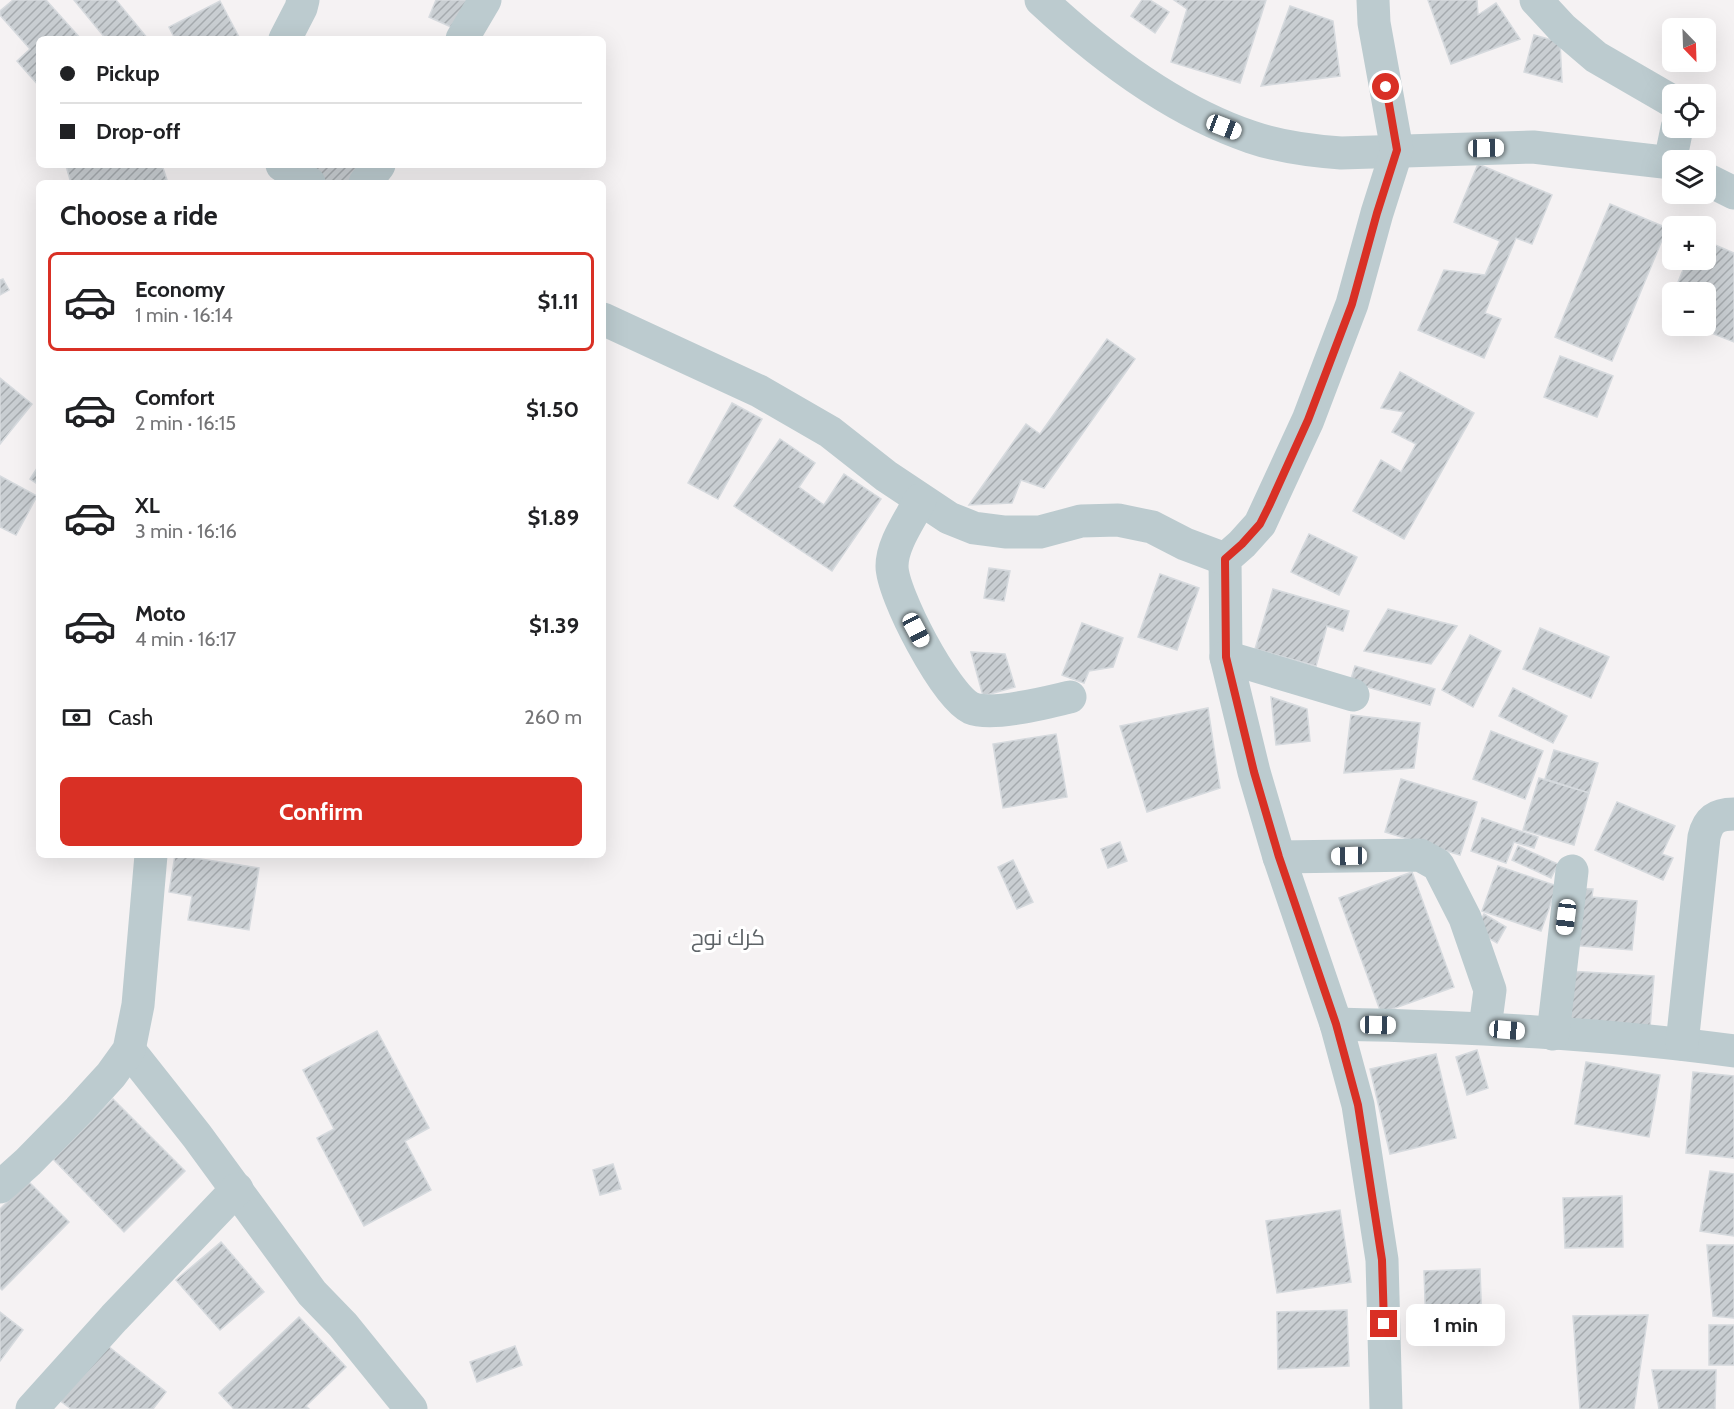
<!DOCTYPE html>
<meta charset="utf-8">
<style>
body{margin:0;font-family:Cabin,Cairo,sans-serif;background:#f2f2f2;color:#202124;height:100vh;display:flex;flex-direction:column;font-size:22px;white-space:nowrap}
*{box-sizing:border-box;margin:0}
p{font-size:20px;color:#757577}
.icon{flex:none;width:33px;height:33px;fill:none;stroke:currentColor;stroke-width:2;stroke-linecap:round;stroke-linejoin:round}
.map{position:relative;flex:1;overflow:hidden}
.drawer{position:absolute;left:36px;top:180px;width:570px;height:678px;display:flex;flex-direction:column;background:#fff;border-radius:9px;box-shadow:0 6px 24px #0002}
.drawer>*{flex:none}
.hud{position:absolute;left:36px;top:36px;width:570px;height:132px;border-radius:9px;box-shadow:0 6px 24px #0002;display:grid;align-content:center;height:132px;padding:0 24px;background:#fff}
.needle{width:39px;rotate:157deg}
.fabs{position:absolute;left:1662px;top:18px;display:grid;gap:12px}
.fabs a{display:grid;place-items:center;width:54px;height:54px;border-radius:9px;background:#fff;box-shadow:0 6px 24px #0002;font-size:30px}
.end{position:absolute;width:27px;height:27px;margin:-14px;border:8px solid #d93025;background:#fff;box-shadow:0 0 0 3px #fff}
.from{border-radius:50%}
.bubble{position:absolute;height:42px;border-radius:9px;background:#fff;box-shadow:0 6px 24px #0002;font-size:20px;font-weight:700;line-height:42px;text-align:center}
.car{position:absolute;width:18px;height:36px;margin:-18px -9px;border-radius:8px;box-shadow:0 0 4px 2px #0007;background:linear-gradient(#fff 24%,#345 0 40%,#fff 0 76%,#345 0 86%,#fff 0)}
.hud b{display:flex;align-items:center;gap:21px;height:57px;font-size:22px}
.hud b+b{border-top:2px solid #e0e0e0}
.hud i{width:15px;height:15px;background:#202124}
ul{padding:0;list-style:none}
li{display:flex;align-items:center;gap:18px;height:99px;margin:0 12px 9px;padding:0 12px;border:3px solid transparent;border-radius:9px}
li div{flex:1}
li b{display:block;font-size:22px}
li em{font-style:normal;font-weight:700}
li.current{border-color:#d93025}
li>.icon{width:54px;height:54px;stroke-width:1.5}
h2{padding:0 24px;font-size:27px;line-height:72px}
.pay{display:flex;align-items:center;gap:15px;height:66px;padding:0 24px;font-size:22px}
.pay p{margin-inline-start:auto}
.cta{display:flex;gap:12px;margin-top:auto;padding:12px 24px}
.cta a{flex:1;height:69px;border-radius:9px;background:#d93025;color:#fff;font-size:24px;font-weight:700;line-height:69px;text-align:center}
.map>svg:first-child{display:block}
</style>
<div class="map">
<svg width="1734" height="1409" viewBox="0 0 1734 1409">
<defs>
<pattern id="building-hatch" width="6" height="6" patternUnits="userSpaceOnUse" patternTransform="scale(1.5)"><rect width="6" height="6" fill="#c9ced2"/><path d="M-1 1l2-2M0 6l6-6M5 7l2-2" fill="none" stroke="#a5aaae"/></pattern>
</defs>
<rect width="100%" height="100%" fill="#f5f2f3"/>
<g fill="url(#building-hatch)" stroke="#d6dade" stroke-width="1.5">
<polygon points="13,0 46,0 81,39 39,39 39,86 17,61 30,49 0,15 0,11"/>
<polygon points="74,0 116,0 148,39 106,39"/>
<polygon points="436,0 475,0 460,31 429,17"/>
<polygon points="1142,0 1150,0 1169,12 1155,33 1131,16"/>
<polygon points="1174,0 1266,0 1240,83 1171,62 1187,9"/>
<polygon points="1428,0 1477,0 1478,15 1496,3 1520,39 1451,64"/>
<polygon points="220,1 240,39 175,39 169,27"/>
<polygon points="1290,6 1333,21 1340,76 1261,86"/>
<polygon points="1534,35 1560,42 1562,82 1524,72"/>
<polygon points="1478,164 1552,195 1532,244 1516,238 1485,313 1501,319 1484,358 1418,330 1444,270 1485,275 1500,241 1454,222"/>
<polygon points="162,165 168,183 71,183 66,166"/>
<polygon points="303,165 361,165 349,183 329,183"/>
<polygon points="1610,204 1667,228 1612,361 1555,337"/>
<polygon points="1706,241 1734,253 1734,342 1694,326 1706,326 1706,292 1674,292 1687,260 1706,260"/>
<polygon points="3,279 9,290 0,295 0,280"/>
<polygon points="1107,339 1135,359 1044,488 1021,480 1012,503 969,505 1026,424 1040,434"/>
<polygon points="1560,356 1613,376 1597,417 1544,397"/>
<polygon points="1400,372 1474,413 1404,539 1353,511 1381,460 1401,472 1416,444 1392,432 1404,412 1381,408"/>
<polygon points="0,378 32,404 0,444"/>
<polygon points="732,403 762,419 718,499 688,483"/>
<polygon points="780,439 815,463 799,487 824,505 844,474 881,499 832,571 734,506"/>
<polygon points="39,465 39,485 30,479"/>
<polygon points="0,476 37,496 16,535 0,527"/>
<polygon points="1309,534 1357,557 1339,595 1291,572"/>
<polygon points="989,568 1010,571 1004,601 984,598"/>
<polygon points="1160,574 1199,588 1177,650 1138,637"/>
<polygon points="1273,589 1349,611 1343,631 1327,626 1316,666 1255,649"/>
<polygon points="1388,609 1457,626 1431,664 1364,651"/>
<polygon points="1082,623 1123,638 1113,667 1089,671 1084,683 1062,675"/>
<polygon points="1540,628 1609,657 1591,698 1523,669"/>
<polygon points="1470,635 1501,651 1473,707 1442,690"/>
<polygon points="971,652 1005,654 1015,687 983,696"/>
<polygon points="1355,666 1435,689 1430,705 1350,682"/>
<polygon points="1513,688 1567,716 1553,743 1499,716"/>
<polygon points="1271,697 1307,709 1310,741 1276,745"/>
<polygon points="1208,708 1220,788 1147,812 1120,726"/>
<polygon points="1351,715 1420,723 1414,768 1344,773"/>
<polygon points="1491,731 1543,751 1525,799 1473,779"/>
<polygon points="1056,734 1067,797 1003,808 993,744"/>
<polygon points="1554,750 1598,763 1589,793 1545,779"/>
<polygon points="1539,778 1589,793 1574,845 1523,830"/>
<polygon points="1401,779 1477,802 1460,855 1385,832"/>
<polygon points="1617,802 1675,826 1662,854 1673,858 1663,880 1595,850"/>
<polygon points="1482,818 1538,837 1534,848 1514,842 1506,863 1471,851"/>
<polygon points="1120,842 1127,861 1108,868 1101,849"/>
<polygon points="1518,846 1558,864 1551,878 1512,860"/>
<polygon points="175,855 259,868 249,930 188,920 192,896 169,892"/>
<polygon points="1013,860 1033,902 1017,909 998,867"/>
<polygon points="1498,866 1557,886 1541,931 1482,911"/>
<polygon points="1412,872 1454,987 1381,1013 1339,898"/>
<polygon points="1573,888 1593,889 1592,897 1637,901 1632,950 1569,945"/>
<polygon points="1484,914 1506,927 1497,943 1475,930"/>
<polygon points="1568,971 1654,976 1650,1028 1565,1022"/>
<polygon points="377,1031 429,1128 405,1141 431,1190 364,1226 317,1138 334,1129 303,1070"/>
<polygon points="1477,1050 1488,1088 1467,1095 1456,1057"/>
<polygon points="1436,1054 1456,1138 1390,1154 1370,1069"/>
<polygon points="1586,1062 1660,1075 1649,1137 1575,1124"/>
<polygon points="1693,1072 1734,1076 1734,1158 1686,1153"/>
<polygon points="113,1099 185,1171 124,1232 53,1159"/>
<polygon points="613,1164 621,1189 600,1195 593,1170"/>
<polygon points="1710,1171 1734,1174 1734,1236 1700,1231"/>
<polygon points="28,1181 69,1222 2,1290 0,1288 0,1209"/>
<polygon points="1622,1196 1623,1247 1565,1248 1563,1198"/>
<polygon points="1340,1210 1351,1282 1277,1293 1266,1221"/>
<polygon points="221,1242 264,1292 220,1330 176,1280"/>
<polygon points="1707,1245 1734,1245 1734,1318 1713,1316"/>
<polygon points="1480,1269 1482,1327 1426,1329 1424,1271"/>
<polygon points="1347,1310 1349,1366 1278,1369 1277,1312"/>
<polygon points="0,1312 23,1330 0,1361"/>
<polygon points="1648,1315 1634,1409 1580,1409 1573,1316"/>
<polygon points="299,1317 346,1367 306,1406 309,1409 234,1409 219,1393"/>
<rect x="1709" y="1325" width="25" height="40"/>
<polygon points="99,1339 166,1392 153,1409 71,1409 54,1396"/>
<polygon points="515,1346 522,1365 477,1382 470,1362"/>
<polygon points="1652,1370 1716,1370 1715,1409 1659,1409"/>
</g>
<g fill="none" stroke-linecap="round" stroke-linejoin="round">
<g stroke="#bccbcf" stroke-width="33">
<path d="M1041,0C1100,55 1174,111 1251,137C1280,147 1311,151 1341,153L1533,147L1672,163"/>
<polyline points="1373,0 1374,23 1397,150 1377,213 1352,304 1308,420 1260,524 1242,544 1225,559 1226,657 1254,772 1279,857 1336,1024 1358,1105 1382,1260 1386,1409"/>
<polyline points="1536,0 1562,28 1596,57 1672,101"/>
<polyline points="285,39 301,8 303,0"/>
<polyline points="462,39 485,0"/>
<polyline points="1670,162 1677,128"/>
<polyline points="282,165 309,183"/>
<polyline points="1706,179 1734,193"/>
<polyline points="365,183 379,165"/>
<polyline points="603,319 759,391 830,432 886,476 949,518 974,528 1005,532 1040,532 1081,521 1118,520 1152,527 1185,544 1225,559"/>
<path d="M920,500C910,520 892,544 892,566C892,594 945,695 971,708C992,717 1048,702 1070,697"/>
<polyline points="1226,657 1353,695"/>
<polyline points="1279,857 1420,855 1438,865 1465,918 1490,990 1485,1028"/>
<path d="M1336,1024C1469,1027 1602,1033 1734,1051"/>
<polyline points="1553,1034 1572,871"/>
<path d="M1682,1044L1704,837C1708,820 1716,814 1734,814"/>
<polyline points="129,1050 197,1136 312,1293 343,1325 411,1409"/>
<polyline points="0,1187 28,1162 79,1110 111,1075 129,1050 138,1005 151,855"/>
<polyline points="32,1409 114,1318 237,1189"/>
</g>
</g>
<g fill="none" stroke-linecap="round" stroke-linejoin="round">
<polyline stroke="#d93025" stroke-width="8" points="1384,1324 1382,1260 1358,1105 1336,1024 1279,857 1254,772 1226,657 1225,559 1242,544 1260,524 1269,506 1308,420 1352,304 1377,213 1397,150 1386,87"/>
</g>
<g text-anchor="middle" dominant-baseline="central" stroke-width="6" stroke-linejoin="round" paint-order="stroke">
<g font-size="22" fill="#5e6468" stroke="#fff">
<text x="728" y="937">كرك نوح</text>
</g>
</g>
</svg>
<div class="fabs">
<a><svg class="needle" viewBox="-14 -14 28 28"><path d="M0-13l5 13h-10z" fill="#e53935"/><path d="M0 13l5-13h-10z" fill="#757577"/></svg></a>
<a><svg class="icon" aria-label="locate" viewBox="0 0 24 24"><circle cx="12" cy="12" r="6"/><path d="M12 2v4M12 18v4M2 12h4M18 12h4"/></svg></a>
<a><svg class="icon" aria-label="layers" viewBox="0 0 24 24"><path d="M12 4l9 5-9 5-9-5zM3 14l9 5 9-5"/></svg></a>
<a>+</a>
<a>−</a>
</div>
<i class="end from" style="left:1386px;top:87px"></i>
<i class="end" style="left:1384px;top:1324px"></i>
<div class="bubble" style="left:1406px;top:1304px;width:99px">1 min</div>
<i class="car" style="left:1224px;top:127px;rotate:111deg"></i>
<i class="car" style="left:1486px;top:148px;rotate:89deg"></i>
<i class="car" style="left:916px;top:630px;rotate:152deg"></i>
<i class="car" style="left:1349px;top:856px;rotate:269deg"></i>
<i class="car" style="left:1566px;top:917px;rotate:187deg"></i>
<i class="car" style="left:1378px;top:1025px;rotate:91deg"></i>
<i class="car" style="left:1507px;top:1030px;rotate:95deg"></i>
<div class="hud">
<b><i class="from"></i>Pickup</b>
<b><i></i>Drop-off</b>
</div>
<section class="drawer">
<h2>Choose a ride</h2>
<ul>
<li class="current"><svg class="icon" aria-label="car" viewBox="0 0 24 24"><path d="M5 17H2v-5l4-1 3-4h7l3 4 3 1v5h-3M9 17h6M6 11h13"/><circle cx="7" cy="17" r="2"/><circle cx="17" cy="17" r="2"/></svg><div><b>Economy</b><p>1 min · 16:14</p></div><em>$1.11</em></li>
<li><svg class="icon" aria-label="car" viewBox="0 0 24 24"><path d="M5 17H2v-5l4-1 3-4h7l3 4 3 1v5h-3M9 17h6M6 11h13"/><circle cx="7" cy="17" r="2"/><circle cx="17" cy="17" r="2"/></svg><div><b>Comfort</b><p>2 min · 16:15</p></div><em>$1.50</em></li>
<li><svg class="icon" aria-label="car" viewBox="0 0 24 24"><path d="M5 17H2v-5l4-1 3-4h7l3 4 3 1v5h-3M9 17h6M6 11h13"/><circle cx="7" cy="17" r="2"/><circle cx="17" cy="17" r="2"/></svg><div><b>XL</b><p>3 min · 16:16</p></div><em>$1.89</em></li>
<li><svg class="icon" aria-label="car" viewBox="0 0 24 24"><path d="M5 17H2v-5l4-1 3-4h7l3 4 3 1v5h-3M9 17h6M6 11h13"/><circle cx="7" cy="17" r="2"/><circle cx="17" cy="17" r="2"/></svg><div><b>Moto</b><p>4 min · 16:17</p></div><em>$1.39</em></li>
</ul>
<div class="pay"><svg class="icon" aria-label="cash" viewBox="0 0 24 24"><path d="M3 7h18v10H3z"/><circle cx="12" cy="12" r="2"/></svg>Cash<p>260 m</p></div>
<div class="cta"><a>Confirm</a></div>
</section>
</div>
